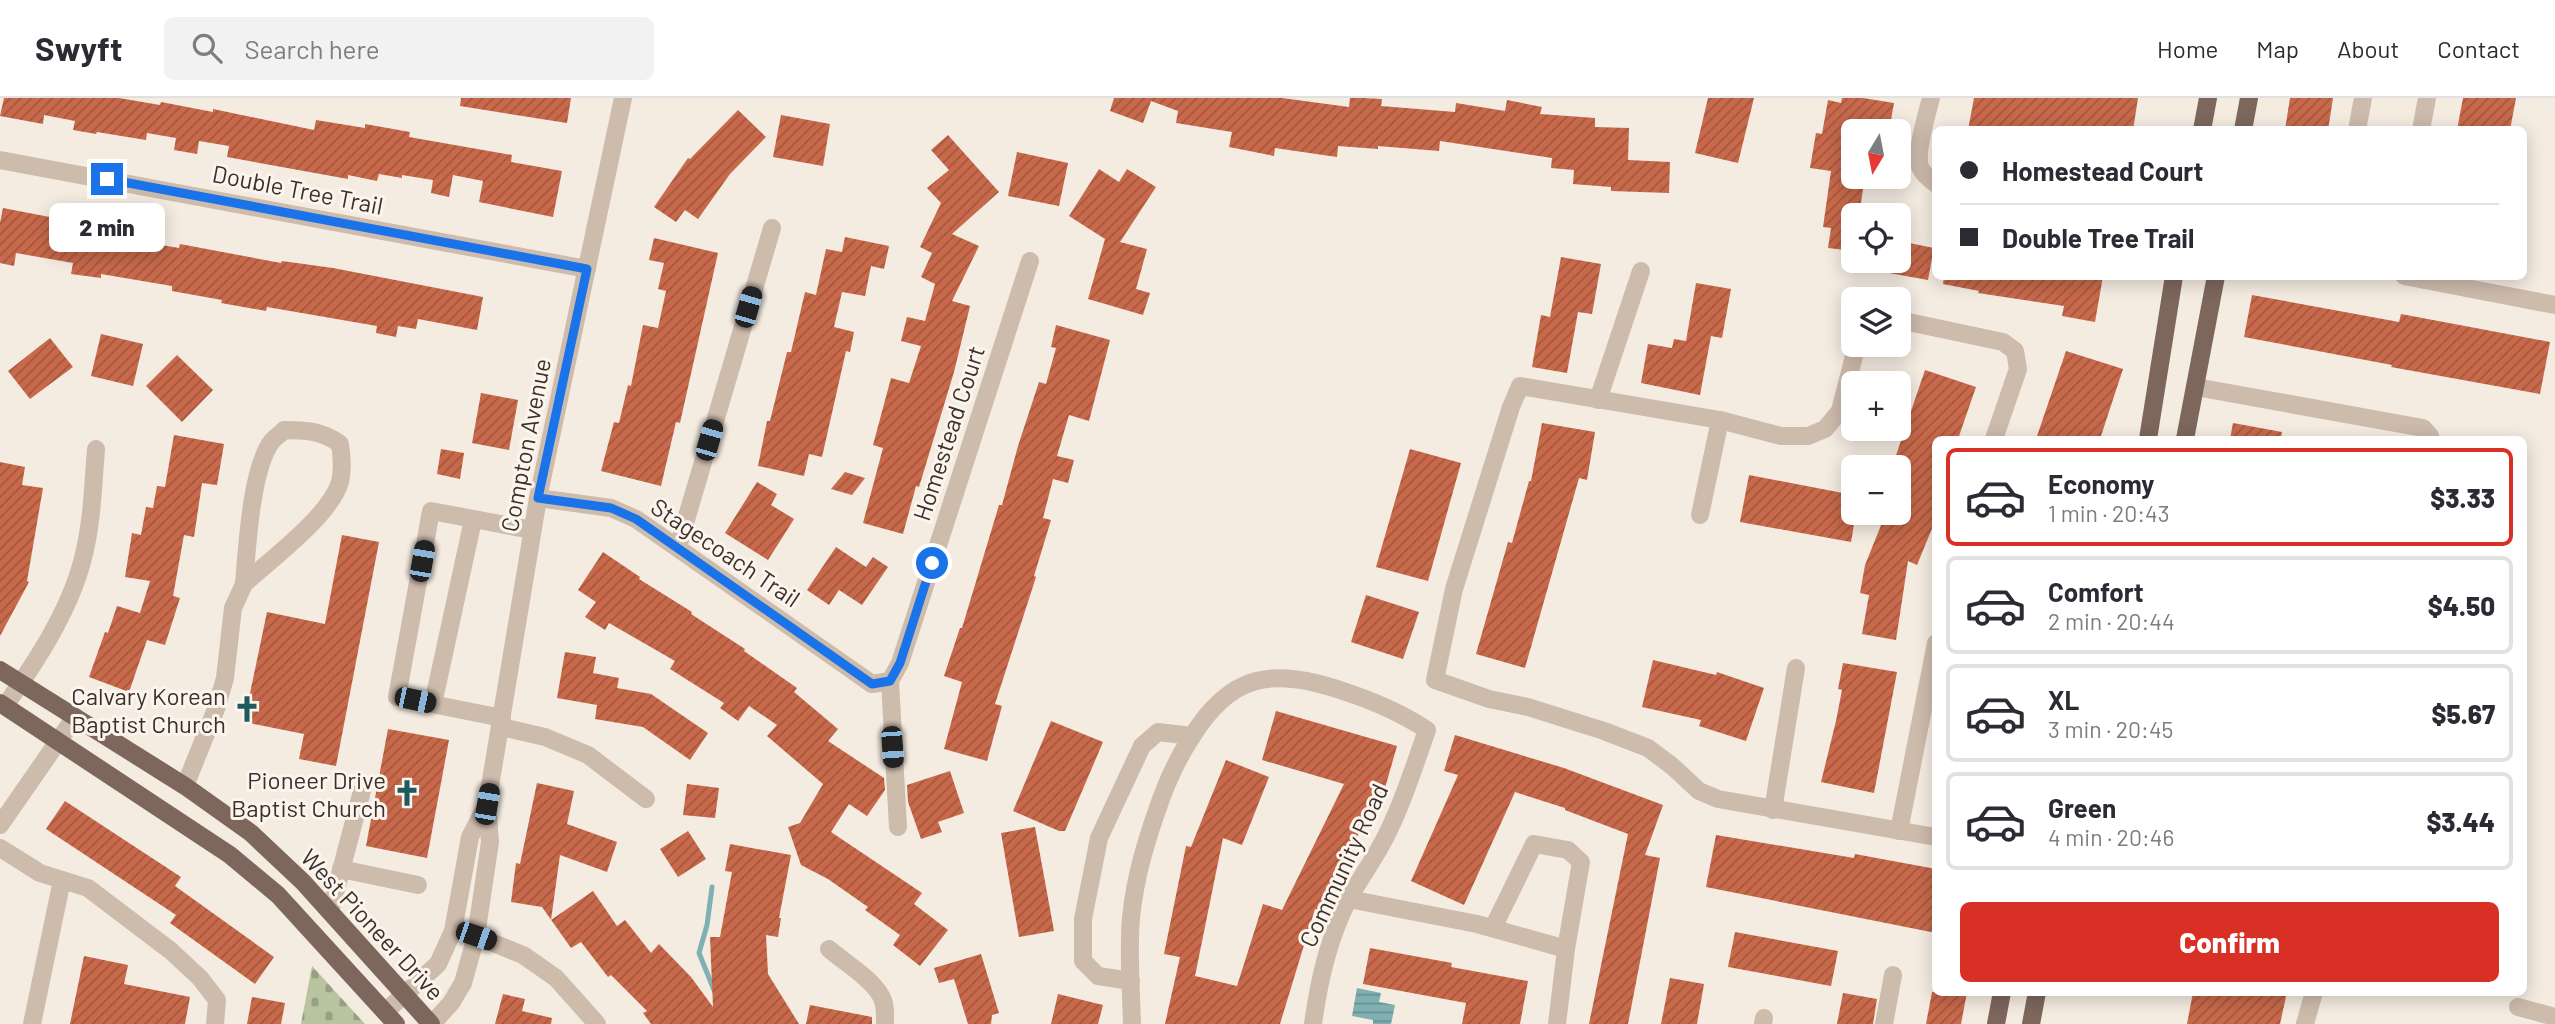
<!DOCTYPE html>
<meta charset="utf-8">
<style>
body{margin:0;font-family:Barlow,sans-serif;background:#f2f2f3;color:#2b2b33;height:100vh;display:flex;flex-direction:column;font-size:26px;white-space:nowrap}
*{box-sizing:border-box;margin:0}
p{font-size:23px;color:#7c7c81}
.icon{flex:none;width:38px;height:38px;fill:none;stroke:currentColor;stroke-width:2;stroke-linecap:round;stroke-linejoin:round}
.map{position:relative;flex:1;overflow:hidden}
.drawer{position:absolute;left:1932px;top:338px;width:595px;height:560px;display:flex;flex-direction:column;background:#fff;border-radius:10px;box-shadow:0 4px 18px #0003}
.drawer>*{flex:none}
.banner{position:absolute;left:1932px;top:28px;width:595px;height:154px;border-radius:10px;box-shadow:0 4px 18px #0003;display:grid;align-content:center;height:154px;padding:0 28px;background:#fff}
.needle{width:46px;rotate:190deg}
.tools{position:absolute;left:1841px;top:21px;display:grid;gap:14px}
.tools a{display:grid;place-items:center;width:70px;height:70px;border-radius:10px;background:#fff;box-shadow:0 4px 18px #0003;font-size:35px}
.end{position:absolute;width:32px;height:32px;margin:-16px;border:9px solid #1a73e8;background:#fff;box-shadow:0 0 0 4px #fff}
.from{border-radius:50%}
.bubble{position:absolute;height:49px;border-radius:10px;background:#fff;box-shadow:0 4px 18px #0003;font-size:23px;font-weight:800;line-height:49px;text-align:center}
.car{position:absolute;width:21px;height:42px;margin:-21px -10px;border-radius:9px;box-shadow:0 0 5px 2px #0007;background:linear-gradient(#222 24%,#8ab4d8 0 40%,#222 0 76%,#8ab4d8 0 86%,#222 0)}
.banner b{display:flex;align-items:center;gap:24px;height:66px;font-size:26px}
.banner b+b{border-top:2px solid #e1e1e2}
.banner i{width:18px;height:18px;background:#2b2b33}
ul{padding:12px 0 0;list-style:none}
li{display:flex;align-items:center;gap:21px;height:98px;margin:0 14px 10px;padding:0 14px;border:4px solid #e1e1e2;border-radius:10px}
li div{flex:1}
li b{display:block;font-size:26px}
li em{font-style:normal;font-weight:800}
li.active{border-color:#d93025}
li>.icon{width:63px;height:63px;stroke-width:1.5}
.primary-button{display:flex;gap:14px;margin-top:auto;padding:14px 28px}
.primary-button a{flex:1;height:80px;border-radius:10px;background:#d93025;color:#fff;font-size:28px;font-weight:800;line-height:80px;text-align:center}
header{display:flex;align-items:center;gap:42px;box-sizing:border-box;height:98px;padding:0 35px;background:#fff;border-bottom:2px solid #e1e1e2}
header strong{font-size:33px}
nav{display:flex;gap:38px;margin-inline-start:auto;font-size:24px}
.search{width:490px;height:63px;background:#f2f2f3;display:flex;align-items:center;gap:18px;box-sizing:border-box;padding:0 24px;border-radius:10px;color:#7c7c81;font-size:26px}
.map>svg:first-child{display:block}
</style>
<header>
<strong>Swyft</strong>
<div class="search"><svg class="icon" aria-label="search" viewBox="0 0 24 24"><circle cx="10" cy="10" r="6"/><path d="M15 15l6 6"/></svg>Search here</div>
<nav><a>Home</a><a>Map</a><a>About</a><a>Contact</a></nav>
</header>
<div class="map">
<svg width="2555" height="926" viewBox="0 0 2555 926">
<defs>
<pattern id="cemetery-stones" width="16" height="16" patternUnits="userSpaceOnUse" patternTransform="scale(1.75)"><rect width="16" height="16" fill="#b8c4a0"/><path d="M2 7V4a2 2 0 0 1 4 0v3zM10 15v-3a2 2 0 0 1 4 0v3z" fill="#97a083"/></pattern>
<pattern id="water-rules" width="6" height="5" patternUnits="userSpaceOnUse" patternTransform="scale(1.75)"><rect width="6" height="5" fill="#7fb0b2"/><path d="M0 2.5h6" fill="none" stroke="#699091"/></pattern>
<pattern id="building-hatch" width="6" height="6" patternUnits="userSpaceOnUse" patternTransform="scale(1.75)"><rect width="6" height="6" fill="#c8694b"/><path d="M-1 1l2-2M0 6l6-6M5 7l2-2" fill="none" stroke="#a4573f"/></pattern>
</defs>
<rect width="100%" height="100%" fill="#f4ebe1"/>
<polygon fill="url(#cemetery-stones)" points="312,868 365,926 301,926"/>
<polygon fill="url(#water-rules)" points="1357,890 1381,895 1379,904 1395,907 1391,926 1373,926 1373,922 1352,918"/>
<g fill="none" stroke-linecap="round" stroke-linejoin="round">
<polyline stroke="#7fb0b2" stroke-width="5" points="712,789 707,827 699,855 714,892"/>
</g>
<g fill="url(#building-hatch)">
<polygon points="4,0 119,0 160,7 161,4 213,14 213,11 314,32 316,22 365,30 365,26 410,34 409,39 512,57 511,64 562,73 553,119 479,104 483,83 453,77 449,99 431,95 433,82 402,77 402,80 379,76 377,83 348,77 348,81 227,59 229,48 199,43 197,56 174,52 176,40 147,35 146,42 97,34 96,36 73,32 75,23 44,17 43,26 0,18"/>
<polygon points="461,0 571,0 567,25 460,8"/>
<polygon points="1114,0 1282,0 1349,9 1350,0 1363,0 1382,1 1381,8 1455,14 1456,5 1505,13 1507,2 1542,9 1540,16 1595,20 1595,29 1629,30 1628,62 1670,64 1669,95 1611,93 1611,89 1573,86 1574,72 1551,70 1552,60 1440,43 1439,53 1378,48 1378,51 1338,48 1337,59 1275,50 1274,58 1229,49 1232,34 1176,25 1178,13 1151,3 1143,25 1110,13"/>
<polygon points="1708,0 1754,0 1738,65 1695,55"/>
<polygon points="1842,0 1863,0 1894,5 1889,33 1853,33 1853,79 1865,79 1859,117 1853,117 1853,153 1828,150 1831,130 1823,129 1831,73 1810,70 1816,35 1822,36 1828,2 1841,5"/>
<polygon points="1974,0 2138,0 2133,32 1968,32"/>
<polygon points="2290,0 2333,0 2328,32 2285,32"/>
<polygon points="2463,0 2516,0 2510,32 2457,32"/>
<polygon points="738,12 766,39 730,76 698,121 685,112 676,124 654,109 688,60 690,61"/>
<polygon points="781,17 830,26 823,68 773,59"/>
<polygon points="948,37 999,94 952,136 979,148 952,203 970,208 954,274 919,389 916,388 903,436 863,425 883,350 873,347 891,280 909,285 921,248 901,243 907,219 925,223 935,186 921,179 932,155 920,149 941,105 927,90 949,72 931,52"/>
<polygon points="1017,54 1068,65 1059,108 1008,98"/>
<polygon points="1099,71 1119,84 1127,71 1156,89 1120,144 1147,151 1136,191 1150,195 1143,217 1088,201 1105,141 1069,118"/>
<polygon points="3,110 122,133 121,140 179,150 180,146 281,165 282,163 333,170 483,199 477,232 418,221 416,231 398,228 396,239 376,235 377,228 267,209 266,213 221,205 222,202 172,193 172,188 101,176 101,180 71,176 73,165 16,155 14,168 0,165 0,125"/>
<polygon points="845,139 889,148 884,171 871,168 865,198 842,194 834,229 854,234 850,254 846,253 822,359 809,356 804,378 758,368 767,323 770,323 787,254 791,254 805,194 816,197 826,151 842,154"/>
<polygon points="654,140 718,155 680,325 676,324 661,388 601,373 614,324 619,325 628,287 631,288 643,227 658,230 666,193 658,191 664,165 649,162"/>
<polygon points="1899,143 1934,150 1928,182 1867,171 1867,163 1899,163"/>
<polygon points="1561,159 1601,166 1592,216 1578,214 1567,275 1532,269 1541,217 1550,219"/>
<polygon points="1944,178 2103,178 2095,224 2062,218 2064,208 1978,195 1979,193 1943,186"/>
<polygon points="1696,185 1731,191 1722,240 1711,238 1700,297 1641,285 1648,246 1672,250 1674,241 1686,243"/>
<polygon points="2252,197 2399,224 2401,216 2550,244 2540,296 2391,269 2392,267 2244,239"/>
<polygon points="1056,227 1110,242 1089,323 1069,317 1057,358 1074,362 1068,385 1053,381 1043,420 1051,422 1034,478 1036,479 995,606 1002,608 987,663 944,651 962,584 944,578 960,530 962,530 999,407 1002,407 1018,348 1039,284 1046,286 1056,250 1051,249"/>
<polygon points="101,236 143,246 133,288 91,278"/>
<polygon points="50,240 73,269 30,301 8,273"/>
<polygon points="2066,253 2123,271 2100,341 2036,341"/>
<polygon points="177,257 213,292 182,324 146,288"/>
<polygon points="1925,272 1976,289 1958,341 1936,341 1936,421 1917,467 1908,463 1896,542 1862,536 1869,497 1860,495 1865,467 1886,415 1899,415 1899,369 1892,369"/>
<polygon points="481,295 518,302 509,352 472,345"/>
<polygon points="1542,325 1595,334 1587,382 1579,380 1525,570 1476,556 1508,444 1512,445 1529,383 1531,383"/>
<polygon points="2233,325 2282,334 2281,341 2230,341"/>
<polygon points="174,337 224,346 217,387 202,385 194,439 184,437 173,498 180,500 165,547 147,542 129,594 89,579 105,534 108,535 117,508 140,515 150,483 125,479 132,435 141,437 146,409 153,410 157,388 165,389"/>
<polygon points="441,351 464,355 460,381 437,376"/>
<polygon points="1410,351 1461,365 1428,483 1376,469"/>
<polygon points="0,364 25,369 22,387 43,390 27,483 29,484 0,538"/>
<polygon points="845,374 865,380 852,397 831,391"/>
<polygon points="1749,377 1853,397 1853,415 1856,415 1851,444 1740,424"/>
<polygon points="757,384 777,396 771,407 794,421 768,462 725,435"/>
<polygon points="342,437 379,444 336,668 299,661 304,636 244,624 267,514 325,526"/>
<polygon points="836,449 866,469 873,459 888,469 862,507 839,492 829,507 807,492"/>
<polygon points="603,454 640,479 639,481 692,514 691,516 745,551 744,553 797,590 794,594 838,631 828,643 884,680 885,692 867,718 849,706 831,734 922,795 914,806 948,832 920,868 893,847 900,837 865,812 868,809 828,781 801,767 788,729 800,725 823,686 767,638 777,627 749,608 738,623 720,610 724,605 670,571 675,563 609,525 605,532 585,519 596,504 578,492"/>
<polygon points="1366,497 1419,514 1403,561 1351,544"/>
<polygon points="565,554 596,559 593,575 619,580 617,590 651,596 708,635 690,662 643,629 595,621 597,607 557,600"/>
<polygon points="1653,562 1716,577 1717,574 1764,590 1746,643 1699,628 1701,622 1642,609"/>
<polygon points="1843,565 1897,574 1874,695 1821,684 1836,623 1842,592 1838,591"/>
<polygon points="1276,613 1397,648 1383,697 1379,695 1320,813 1315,811 1280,926 1165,926 1180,859 1164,856 1186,748 1191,749 1226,662 1269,679 1242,747 1223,740 1195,878 1237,888 1263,806 1282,812 1344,686 1262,662"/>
<polygon points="1051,623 1103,644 1065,733 1059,733 1013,713"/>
<polygon points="388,631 449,642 427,760 366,748"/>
<polygon points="1455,637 1564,670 1663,707 1645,757 1660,760 1628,926 1589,926 1628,736 1565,712 1565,710 1515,694 1464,807 1411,783 1458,677 1444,673"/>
<polygon points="950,673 964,715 938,724 942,734 921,741 908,704 907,687"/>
<polygon points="537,685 574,693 567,726 617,744 607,774 560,757 551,822 593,793 617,828 625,822 651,855 659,846 691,879 713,909 710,839 720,839 732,774 725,773 730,746 791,757 779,820 781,820 778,839 766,837 768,876 799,926 651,926 643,915 647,913 611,877 608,879 581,844 571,850 542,809 511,804 516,765 520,766"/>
<polygon points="687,686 719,690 715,720 683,717"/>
<polygon points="65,703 181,779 175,788 274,859 255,886 170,825 176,817 46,731"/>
<polygon points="1035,729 1054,833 1019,839 1001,735"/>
<polygon points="688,733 706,761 678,779 660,751"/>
<polygon points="1716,737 1854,760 1855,756 1936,771 1936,835 1706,789"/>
<polygon points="1735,834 1838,853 1831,888 1728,869"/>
<polygon points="1370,850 1452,865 1451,869 1528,883 1520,926 1462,926 1466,905 1363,886"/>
<polygon points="981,856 999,915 992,917 991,926 968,926 954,881 939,885 934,870"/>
<polygon points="84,858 128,867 124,886 190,899 185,926 70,926"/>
<polygon points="1670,880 1704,886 1697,926 1661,926"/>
<polygon points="1932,894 1967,894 1961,926 1926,926"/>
<polygon points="2193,894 2287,894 2280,926 2187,926"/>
<polygon points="1843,895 1877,901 1873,926 1837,926"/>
<polygon points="503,896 525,901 522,913 552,920 551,926 495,926"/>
<polygon points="1058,896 1103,907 1098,926 1051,926"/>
<polygon points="252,899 285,905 281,926 247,926"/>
<polygon points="810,907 872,919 872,926 806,926"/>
</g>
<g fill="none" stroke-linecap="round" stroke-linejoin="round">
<g stroke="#cdbbac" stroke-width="18">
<path d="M1931,0C1927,16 1915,54 1920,69C1923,76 1929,81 1936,86"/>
<polyline points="2357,32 2363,0"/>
<polyline points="2421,32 2427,0"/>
<polyline points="0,62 587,171"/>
<polyline points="2404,178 2555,207"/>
<polyline points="1899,222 2003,244 2015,253 2018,271 1994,341"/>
<polyline points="1860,247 1855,254 1840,313 1825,331 1808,338 1781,338 1720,322 1520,288 1511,309 1454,491 1435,582 1489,601 1528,609 1604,633 1648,650 1672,668 1699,693 1718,701 1936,739"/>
<polyline points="2196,289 2423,330 2430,338 2430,341"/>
<polyline points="1598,302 1641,173"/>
<path d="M284,332C305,332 323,333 340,346C342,359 343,372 340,384C330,418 271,461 244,486C247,451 251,370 272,343C275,339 281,336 284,332Z"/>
<polyline points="538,400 611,410 636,421 872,586 890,583 900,565 1030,163"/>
<polyline points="1700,417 1720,322"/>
<polyline points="678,449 772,130"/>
<polyline points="890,583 898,729"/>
<polyline points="433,606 473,422"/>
<path d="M5,608C35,565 68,516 82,464C92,428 93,389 96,351"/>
<polyline points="502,620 397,599 431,413 532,432"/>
<polyline points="501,629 545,639 588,657 646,701"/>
<polyline points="185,688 216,611 225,580 233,510 244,486"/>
<polyline points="1773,712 1796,570"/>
<polyline points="0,727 75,619"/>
<polyline points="1899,733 1936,545"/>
<polyline points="0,750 40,775 88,790 171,853 200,880 217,902 215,926"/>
<polyline points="341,771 418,787"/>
<polyline points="1349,801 1477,826 1566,851 1557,926"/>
<polyline points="330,814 362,693"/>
<polyline points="1493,830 1534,746 1568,752 1581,764 1566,851"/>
<polyline points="476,838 523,857 556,880 597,926"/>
<path d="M829,851C845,865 870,879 881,898C886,906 885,917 885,926"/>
<polyline points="1131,883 1098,878 1083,863 1083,821 1099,740 1142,648 1158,634 1192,638"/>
<polyline points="2518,909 2555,919"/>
<polyline points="385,914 438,866 453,833 470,739 487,706"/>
<polyline points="32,926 62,782"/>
<polyline points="432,926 451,905 463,885 476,838 490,744 487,706 538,400 623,0"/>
<path d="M1132,926C1131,891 1128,855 1131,820C1135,778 1147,740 1161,701C1169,679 1178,660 1191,640C1230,576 1272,569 1340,592C1371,602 1400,614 1427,632C1414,669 1402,707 1384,742C1373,763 1359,782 1348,802C1328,842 1319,883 1313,926"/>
<polyline points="1763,926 1764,920"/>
<polyline points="1884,926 1893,877"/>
<polyline points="2305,926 2314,894"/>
</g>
<g stroke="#7d675c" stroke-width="18">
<polyline points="2202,32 2208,0"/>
<polyline points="2243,32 2249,0"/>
<polyline points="2148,341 2174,178"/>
<polyline points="2185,341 2216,178"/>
<polyline points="0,572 185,688 251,735 303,784 431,926"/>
<polyline points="0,605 230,757 278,797 396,926"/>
<polyline points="1996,926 2002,894"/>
<polyline points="2031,926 2037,894"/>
</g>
</g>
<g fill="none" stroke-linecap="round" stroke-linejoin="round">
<polyline stroke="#1a73e8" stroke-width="9" points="107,81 587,171 538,400 611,410 636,421 872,586 890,583 900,565 932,465"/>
</g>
<defs>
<symbol id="church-bare" viewBox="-9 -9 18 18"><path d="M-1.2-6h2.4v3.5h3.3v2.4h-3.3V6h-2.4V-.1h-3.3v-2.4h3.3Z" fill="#1f5a5e" stroke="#fbf5ee" stroke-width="2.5" paint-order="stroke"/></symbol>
</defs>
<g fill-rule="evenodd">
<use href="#church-bare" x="228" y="592" width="38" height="38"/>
<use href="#church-bare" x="388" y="676" width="38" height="38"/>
</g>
<g text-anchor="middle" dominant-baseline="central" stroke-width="6" stroke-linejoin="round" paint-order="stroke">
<g font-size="24" fill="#3b302b" stroke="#fbf5ee">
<text transform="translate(298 91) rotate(11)">Double Tree Trail</text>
<text transform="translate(948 335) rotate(-72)">Homestead Court</text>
<text transform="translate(525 347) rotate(-79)">Compton Avenue</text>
<text transform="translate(726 454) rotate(34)">Stagecoach Trail</text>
<text transform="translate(1343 767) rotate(-65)">Community Road</text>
<text transform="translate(373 826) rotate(47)">West Pioneer Drive</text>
</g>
<g font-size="24" fill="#3b302b" stroke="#fbf5ee" text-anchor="end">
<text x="226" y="597">Calvary Korean<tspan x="226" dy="28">Baptist Church</tspan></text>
<text x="386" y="681">Pioneer Drive<tspan x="386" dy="28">Baptist Church</tspan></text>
</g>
</g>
</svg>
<div class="tools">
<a><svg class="needle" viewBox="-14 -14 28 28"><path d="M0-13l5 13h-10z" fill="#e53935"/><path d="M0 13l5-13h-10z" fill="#7c7c81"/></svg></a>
<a><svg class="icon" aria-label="locate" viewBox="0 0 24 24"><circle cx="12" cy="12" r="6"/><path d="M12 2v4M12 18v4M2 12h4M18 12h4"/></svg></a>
<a><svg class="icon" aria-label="layers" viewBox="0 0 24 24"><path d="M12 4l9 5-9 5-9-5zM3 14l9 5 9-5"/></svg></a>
<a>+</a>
<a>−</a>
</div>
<i class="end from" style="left:932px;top:465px"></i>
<i class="end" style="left:107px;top:81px"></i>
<div class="bubble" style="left:49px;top:105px;width:116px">2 min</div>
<i class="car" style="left:748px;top:209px;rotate:16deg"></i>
<i class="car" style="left:709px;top:342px;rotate:16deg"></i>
<i class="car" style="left:422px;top:463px;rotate:10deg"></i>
<i class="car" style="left:415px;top:602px;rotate:102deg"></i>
<i class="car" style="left:892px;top:649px;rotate:176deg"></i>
<i class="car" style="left:487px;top:706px;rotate:10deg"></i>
<i class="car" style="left:476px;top:838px;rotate:109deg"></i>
<div class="banner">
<b><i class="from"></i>Homestead Court</b>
<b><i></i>Double Tree Trail</b>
</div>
<section class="drawer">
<ul>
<li class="active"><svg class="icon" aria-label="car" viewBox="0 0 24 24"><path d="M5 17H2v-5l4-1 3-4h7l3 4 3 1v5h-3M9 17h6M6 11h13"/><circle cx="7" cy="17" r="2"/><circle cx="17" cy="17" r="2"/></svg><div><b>Economy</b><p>1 min · 20:43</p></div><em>$3.33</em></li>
<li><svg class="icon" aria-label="car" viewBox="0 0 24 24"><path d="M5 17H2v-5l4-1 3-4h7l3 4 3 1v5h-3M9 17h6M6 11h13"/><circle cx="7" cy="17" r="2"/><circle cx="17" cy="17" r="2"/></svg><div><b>Comfort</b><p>2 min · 20:44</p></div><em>$4.50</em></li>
<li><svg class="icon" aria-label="car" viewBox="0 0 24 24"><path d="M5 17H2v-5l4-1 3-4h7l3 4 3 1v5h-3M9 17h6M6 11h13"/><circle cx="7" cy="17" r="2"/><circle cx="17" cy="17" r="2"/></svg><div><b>XL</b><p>3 min · 20:45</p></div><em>$5.67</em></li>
<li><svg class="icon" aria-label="car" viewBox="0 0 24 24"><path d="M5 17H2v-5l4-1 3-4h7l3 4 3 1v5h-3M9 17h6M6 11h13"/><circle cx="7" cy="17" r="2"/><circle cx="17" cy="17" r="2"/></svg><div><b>Green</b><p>4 min · 20:46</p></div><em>$3.44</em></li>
</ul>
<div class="primary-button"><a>Confirm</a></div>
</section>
</div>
